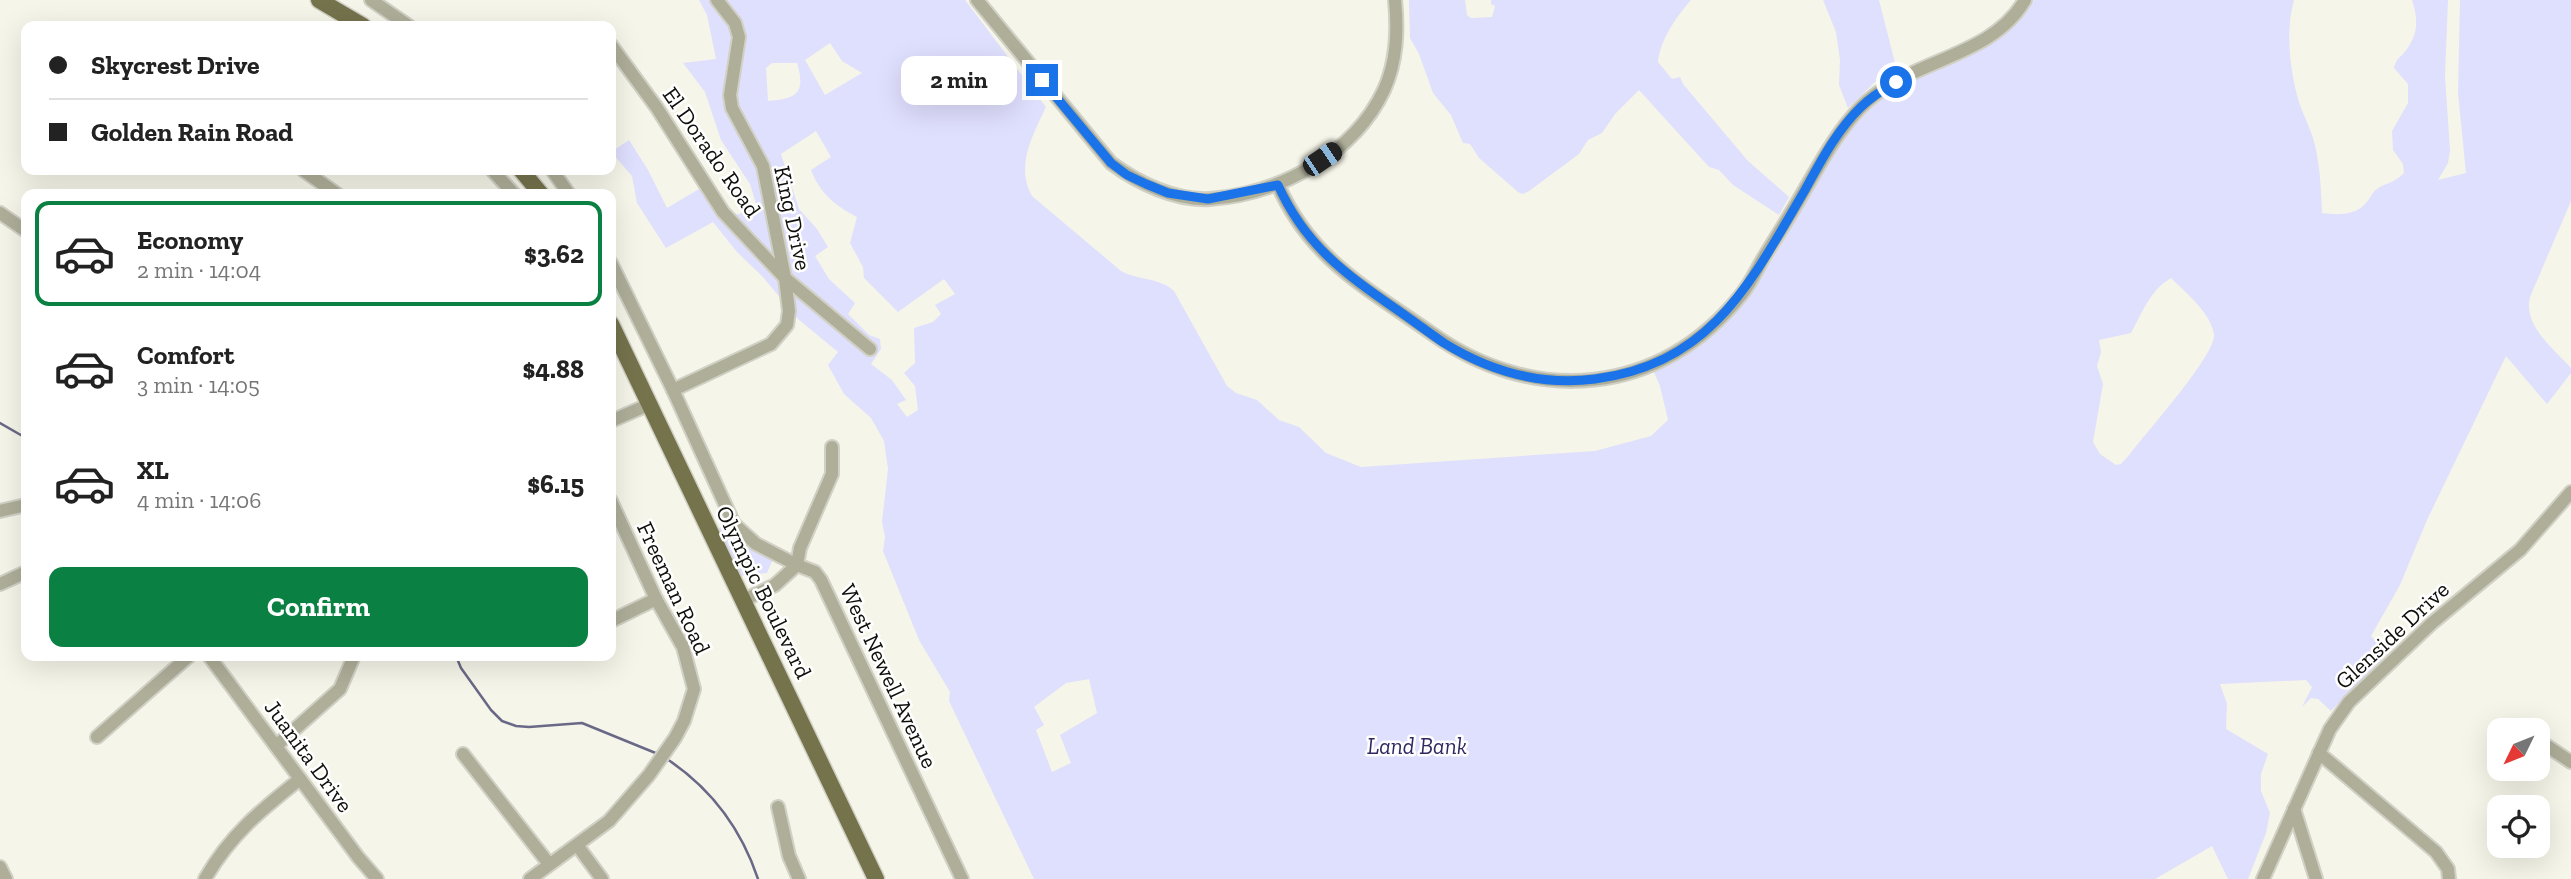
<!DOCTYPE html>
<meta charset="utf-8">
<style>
body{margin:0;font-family:"Zilla Slab",serif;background:#f2f2f2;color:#222;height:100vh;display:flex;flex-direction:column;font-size:26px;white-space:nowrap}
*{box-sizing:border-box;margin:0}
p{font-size:23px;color:#767676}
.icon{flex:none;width:38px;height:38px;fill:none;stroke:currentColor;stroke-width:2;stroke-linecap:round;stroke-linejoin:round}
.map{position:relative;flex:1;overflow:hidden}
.details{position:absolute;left:21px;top:189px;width:595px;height:472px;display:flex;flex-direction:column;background:#fff;border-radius:14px;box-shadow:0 7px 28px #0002}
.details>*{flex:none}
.guide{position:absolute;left:21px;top:21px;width:595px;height:154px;border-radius:14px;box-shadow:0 7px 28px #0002;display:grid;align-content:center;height:154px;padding:0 28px;background:#fff}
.needle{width:46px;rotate:227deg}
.buttons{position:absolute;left:2487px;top:718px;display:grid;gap:14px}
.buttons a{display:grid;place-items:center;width:63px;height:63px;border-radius:14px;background:#fff;box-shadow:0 7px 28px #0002;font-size:35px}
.end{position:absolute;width:32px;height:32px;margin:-16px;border:9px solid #1a73e8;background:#fff;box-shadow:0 0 0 4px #fff}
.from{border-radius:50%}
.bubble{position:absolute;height:49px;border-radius:14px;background:#fff;box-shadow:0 7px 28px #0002;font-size:23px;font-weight:700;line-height:49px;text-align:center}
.car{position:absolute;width:21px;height:42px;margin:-21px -10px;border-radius:9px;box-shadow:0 0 5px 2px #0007;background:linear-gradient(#222 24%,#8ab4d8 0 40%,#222 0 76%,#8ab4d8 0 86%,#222 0)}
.guide b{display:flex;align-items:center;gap:24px;height:66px;font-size:26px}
.guide b+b{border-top:2px solid #e0e0e0}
.guide i{width:18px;height:18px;background:#222}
ul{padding:12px 0 0;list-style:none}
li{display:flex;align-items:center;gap:21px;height:105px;margin:0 14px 10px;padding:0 14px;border:4px solid transparent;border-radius:14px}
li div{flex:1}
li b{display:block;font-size:26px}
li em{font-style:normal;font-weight:700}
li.selected{border-color:#0b8043}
li>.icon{width:63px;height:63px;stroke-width:1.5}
.action{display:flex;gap:14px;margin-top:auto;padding:14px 28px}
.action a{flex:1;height:80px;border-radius:14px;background:#0b8043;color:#fff;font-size:28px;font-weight:700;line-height:80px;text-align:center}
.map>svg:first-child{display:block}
</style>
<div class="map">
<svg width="2571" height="879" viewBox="0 0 2571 879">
<rect width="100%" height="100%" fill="#f6f5e9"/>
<g fill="#dfdffe" fill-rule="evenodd">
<path d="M699,0H965L1046,107C1033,135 1015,165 1032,196L1121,271C1137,280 1161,278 1174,291L1227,386L1236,393L1257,400L1279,420L1299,427L1326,453L1361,467L1595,451L1651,436L1668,420L1660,386L1653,370C1732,344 1773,259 1811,192C1822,172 1833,151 1848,133C1864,114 1881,98 1902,84C1923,70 1948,65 1971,55C1998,42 2016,23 2034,0H2294C2285,31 2290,72 2299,102C2303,114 2309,126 2313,138C2320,161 2321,188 2322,213C2337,215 2354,216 2365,204C2371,198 2372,191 2380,187C2390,182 2395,182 2404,173L2403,164L2393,150L2392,131L2408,103V84L2394,68C2395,61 2398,59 2403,54C2418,36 2419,22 2412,0H2448L2445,76L2450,151L2448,163L2438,180L2466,173L2458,93L2460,0H2571V201L2530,297C2523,326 2553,348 2571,368V373L2547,404L2506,356L2427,520L2400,585L2371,636L2388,653L2331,711L2318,699L2311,698L2302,707L2312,687L2306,680L2220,684L2227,704L2226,729L2268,754L2261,774V791L2270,813L2266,833L2248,879H2228L2212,846L2155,879H1034L949,701L950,692L919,640L883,551L885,537L882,522L888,469L884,441L871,418L844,394L828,365L838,352L798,319L762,276L737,252L713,222L666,248L637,203L632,176L611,152L629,140L648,170L667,208L699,189L725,220C736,213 746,213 757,207L750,184L721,140L705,92L683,63L716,59L707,15ZM830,43L842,61L862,73L825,95L805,60ZM772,63H797C806,93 797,99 768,101L766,68ZM816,131L831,157L811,170C820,193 834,205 857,217L850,243L863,267L864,278L898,312L944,279L955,294L935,305L941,314L933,322L914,328L915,363L904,373L915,386L918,410L907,417L897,404L906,400L892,380L871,364L881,349L880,339L869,335L848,314L855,303L829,279L815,256L828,247L817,229L799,209L781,154ZM2171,278C2185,292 2211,313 2214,334C2217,354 2145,434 2130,454L2121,464L2116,465L2100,454L2093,442L2103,384L2097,366L2101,352L2099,340L2131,333C2142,313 2150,290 2171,278ZM1089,679L1097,713L1060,735L1071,763L1052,772L1036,730L1044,725L1034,707L1066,683Z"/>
<path d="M1409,0H1465L1467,15L1471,18L1492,17L1495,6L1491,4V0H1691C1677,16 1660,40 1658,62L1672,79L1680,77L1683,84L1748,161L1789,197L1779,215L1733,185L1719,170L1709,167L1639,90L1615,114L1602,133L1588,140L1579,154L1529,191L1523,194L1518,192L1479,158L1470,144L1463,143L1451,115L1433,93L1419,54L1410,38Z"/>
<polygon points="1823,0 1879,0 1897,71 1875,82 1848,108 1839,85 1840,60 1836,32"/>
<polygon points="727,526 772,561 767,573 739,576 718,528"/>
</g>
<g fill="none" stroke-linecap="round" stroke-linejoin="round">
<g stroke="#696987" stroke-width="2.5">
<polyline points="0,423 26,438"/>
<polyline points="456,656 461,668 491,710 502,721 516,726 529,727 582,723 658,754"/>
<path d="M667,759C712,789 741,828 758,879"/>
</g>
<defs>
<g id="minor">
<polyline points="371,0 409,26"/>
<path d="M977,0L1111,163C1138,183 1175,201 1210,199C1280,194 1354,154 1384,90C1397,61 1398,31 1395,0"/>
<polyline points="611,45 657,108 723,212 785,278 870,349"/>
<polyline points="303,170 337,194"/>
<polyline points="492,170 514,194"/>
<polyline points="552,170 569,194"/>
<path d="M1278,185C1311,260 1367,288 1431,333C1534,407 1661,396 1741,295C1750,284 1756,271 1763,259C1777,236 1791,214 1804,191C1821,162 1837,132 1860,108C1908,58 1990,60 2025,0"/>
<polyline points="0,213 26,231"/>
<polyline points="611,263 673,390 734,524 756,544 797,565 815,572 821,580 962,879"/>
<polyline points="673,390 771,344 787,325 789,311 785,278 763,166 732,108 730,95 739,37 735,23 717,0"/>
<polyline points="611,421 648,405"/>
<polyline points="0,511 26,505"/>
<polyline points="0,584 26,572"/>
<polyline points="742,601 775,585 797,565 800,548 832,474 832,447"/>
<polyline points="611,621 656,599"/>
<polyline points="209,656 358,857 377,879"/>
<polyline points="97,737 189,656"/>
<polyline points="2538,740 2571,762"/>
<polyline points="276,746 340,689 354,656"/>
<polyline points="2319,753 2436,852 2448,869 2449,879"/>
<polyline points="463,754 549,864"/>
<polyline points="778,807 789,856 799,879"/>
<polyline points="2294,809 2316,879"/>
<polyline points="577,845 602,879"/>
<polyline points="0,867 6,879"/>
<path d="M205,879C230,835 261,810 300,779"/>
<polyline points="530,879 609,821 649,775 675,738 684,721 694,689 683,647 656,599 611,501"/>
<polyline points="2263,879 2330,729 2349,702 2432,623 2520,550 2571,492"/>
</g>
<g id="major">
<polyline points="319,0 363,26"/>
<polyline points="521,170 541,194"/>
<polyline points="611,324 876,879"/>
</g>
</defs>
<use href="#minor" stroke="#d1d0c5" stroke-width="16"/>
<use href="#major" stroke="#d1d0c5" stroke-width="19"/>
<use href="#minor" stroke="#aeae99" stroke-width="12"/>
<use href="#major" stroke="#75734c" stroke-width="16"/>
</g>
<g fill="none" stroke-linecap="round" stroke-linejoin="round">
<path stroke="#1a73e8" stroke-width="9" d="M1042,80L1111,163L1127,175L1146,184L1168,193L1208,199L1278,185C1305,245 1344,273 1396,309C1412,320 1428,332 1444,343C1491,372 1540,386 1595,379C1712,364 1751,282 1805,190C1821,161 1837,130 1861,107C1871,97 1884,89 1896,82"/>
</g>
<g text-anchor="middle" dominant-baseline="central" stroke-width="5" stroke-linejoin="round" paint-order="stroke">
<g font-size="23" fill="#0e0e0a" stroke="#fff">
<text transform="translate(712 152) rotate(55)">El Dorado Road</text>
<text transform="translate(793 218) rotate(78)">King Drive</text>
<text transform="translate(674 588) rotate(65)">Freeman Road</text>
<text transform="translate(764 592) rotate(64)">Olympic Boulevard</text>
<text transform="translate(2392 635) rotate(-43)">Glenside Drive</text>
<text transform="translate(889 676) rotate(65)">West Newell Avenue</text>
<text transform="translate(309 756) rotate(54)">Juanita Drive</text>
</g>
<g font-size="23" font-style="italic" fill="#302961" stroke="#fff">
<text x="1417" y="746">Land Bank</text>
</g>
</g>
</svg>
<div class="buttons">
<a><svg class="needle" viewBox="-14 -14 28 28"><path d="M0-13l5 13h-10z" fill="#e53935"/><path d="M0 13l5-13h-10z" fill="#767676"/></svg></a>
<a><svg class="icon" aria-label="locate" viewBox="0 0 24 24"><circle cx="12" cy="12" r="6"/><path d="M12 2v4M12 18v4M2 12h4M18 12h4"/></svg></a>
</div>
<i class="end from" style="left:1896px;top:82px"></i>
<i class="end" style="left:1042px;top:80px"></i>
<div class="bubble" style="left:901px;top:56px;width:116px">2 min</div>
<i class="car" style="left:1322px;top:159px;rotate:56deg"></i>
<div class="guide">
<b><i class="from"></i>Skycrest Drive</b>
<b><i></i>Golden Rain Road</b>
</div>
<section class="details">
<ul>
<li class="selected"><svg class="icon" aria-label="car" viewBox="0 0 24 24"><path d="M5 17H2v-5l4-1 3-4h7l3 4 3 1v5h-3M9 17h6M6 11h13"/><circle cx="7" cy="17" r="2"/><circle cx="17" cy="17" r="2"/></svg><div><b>Economy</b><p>2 min · 14:04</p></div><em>$3.62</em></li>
<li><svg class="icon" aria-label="car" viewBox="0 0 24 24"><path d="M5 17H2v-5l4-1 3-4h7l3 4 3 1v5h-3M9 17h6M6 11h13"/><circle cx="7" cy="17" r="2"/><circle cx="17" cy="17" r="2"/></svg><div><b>Comfort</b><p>3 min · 14:05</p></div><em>$4.88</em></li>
<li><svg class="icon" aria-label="car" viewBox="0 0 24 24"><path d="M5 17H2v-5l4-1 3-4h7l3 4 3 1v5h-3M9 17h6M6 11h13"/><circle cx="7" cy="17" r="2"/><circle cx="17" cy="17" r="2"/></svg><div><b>XL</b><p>4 min · 14:06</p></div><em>$6.15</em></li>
</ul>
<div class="action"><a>Confirm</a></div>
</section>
</div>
